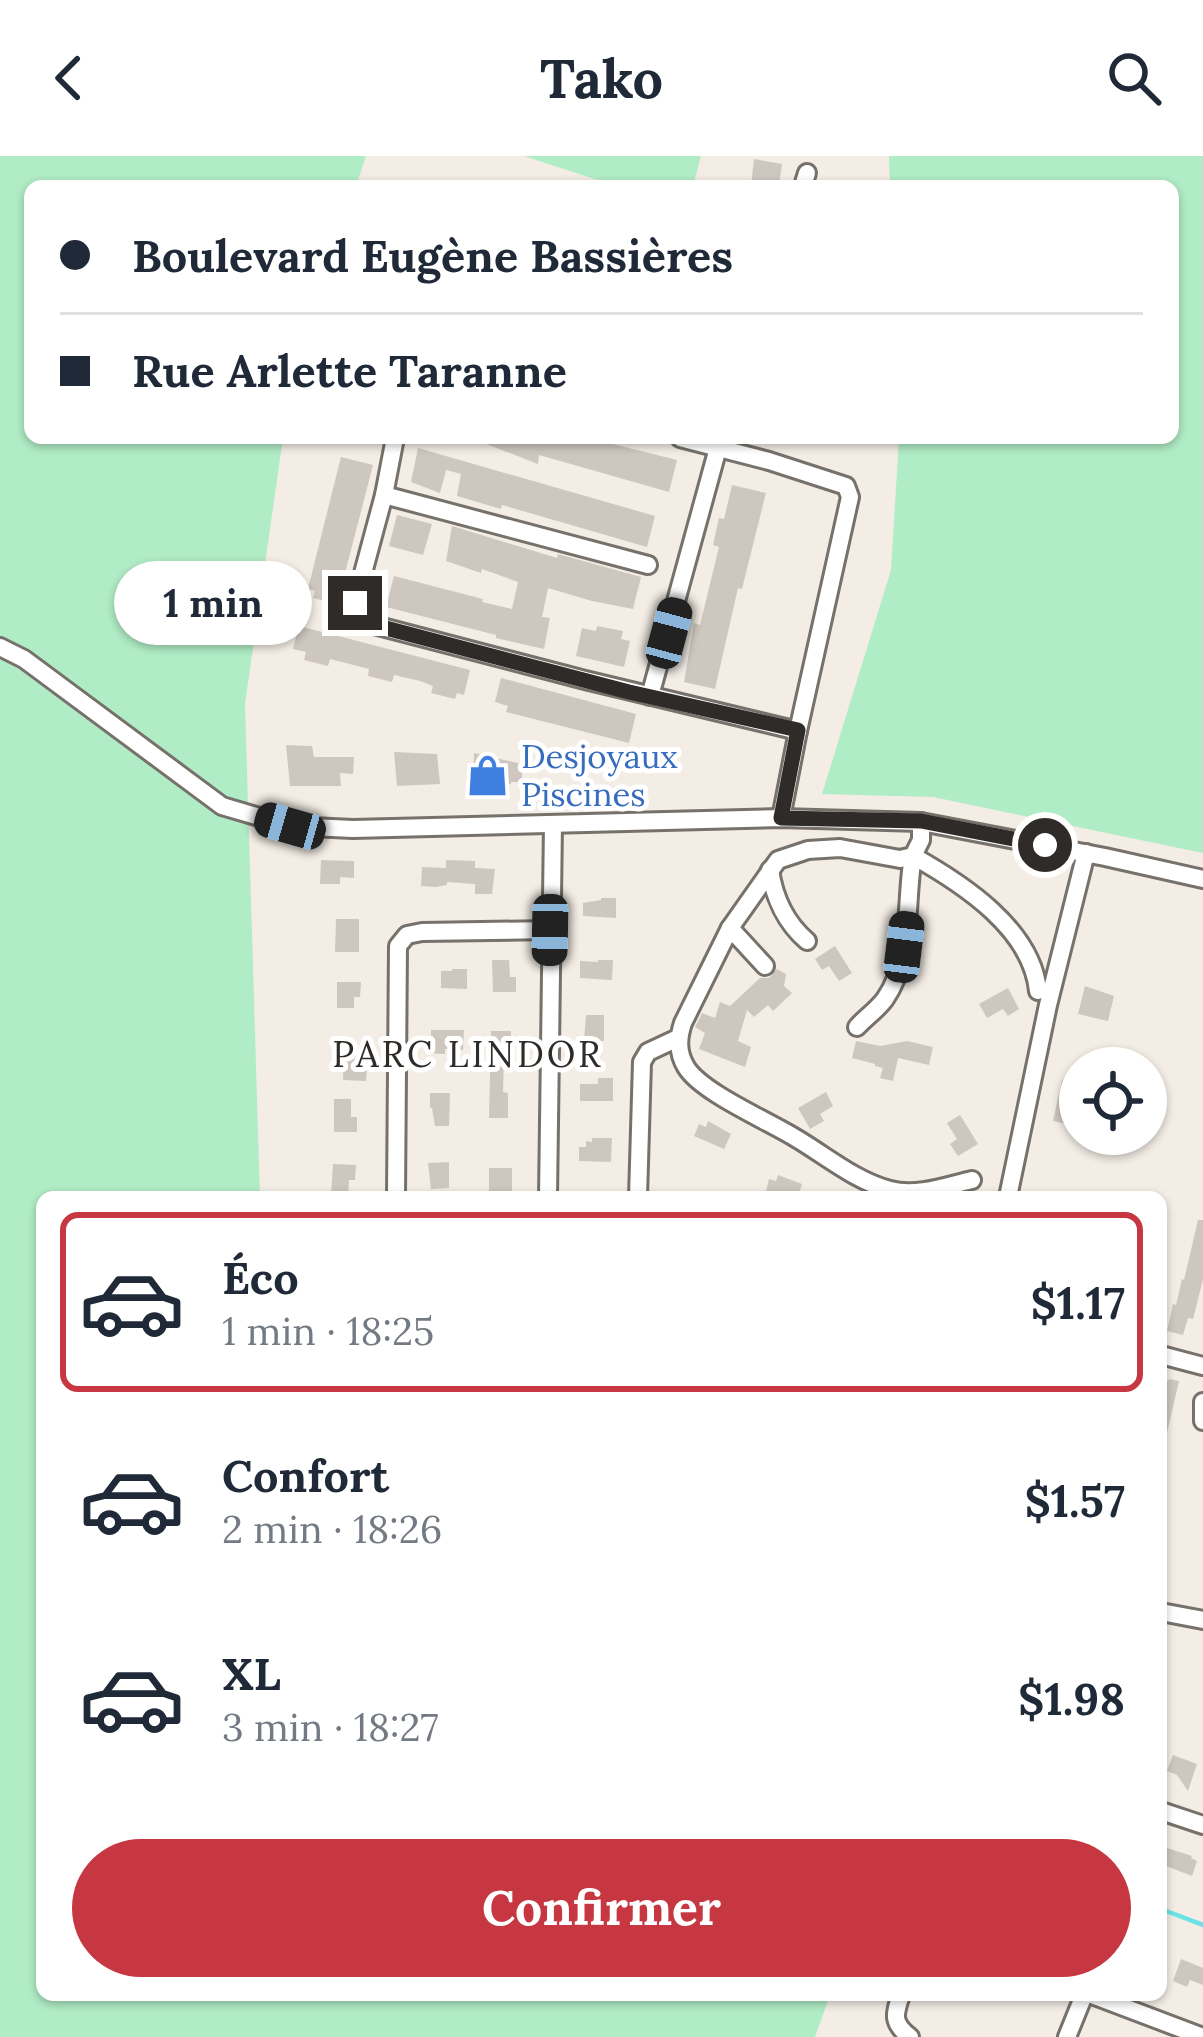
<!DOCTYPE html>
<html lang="fr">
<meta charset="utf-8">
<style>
body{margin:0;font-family:Lora,serif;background:#f6f6f7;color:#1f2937;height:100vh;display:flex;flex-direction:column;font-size:45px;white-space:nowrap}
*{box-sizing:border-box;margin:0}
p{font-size:39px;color:#747a83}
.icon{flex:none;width:66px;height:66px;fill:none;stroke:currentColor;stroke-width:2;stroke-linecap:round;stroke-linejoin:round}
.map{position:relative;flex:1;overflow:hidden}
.drawer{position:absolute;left:36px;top:1035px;width:1131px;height:810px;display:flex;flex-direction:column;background:#fff;border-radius:18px;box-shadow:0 3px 9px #0004}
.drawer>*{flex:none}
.top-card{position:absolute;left:24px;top:24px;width:1155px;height:264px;border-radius:18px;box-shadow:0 3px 9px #0004;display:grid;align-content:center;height:264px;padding:0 36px;background:#fff}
.tools{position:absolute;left:1059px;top:891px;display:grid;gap:24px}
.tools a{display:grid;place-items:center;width:108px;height:108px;border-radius:50%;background:#fff;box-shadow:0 3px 9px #0004;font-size:60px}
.end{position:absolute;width:54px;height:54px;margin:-27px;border:15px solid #2e2b29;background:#fff;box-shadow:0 0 0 6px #fff}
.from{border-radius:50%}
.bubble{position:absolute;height:84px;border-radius:42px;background:#fff;box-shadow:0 3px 9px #0004;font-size:39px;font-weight:700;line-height:84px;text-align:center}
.car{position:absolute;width:36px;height:72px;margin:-36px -18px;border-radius:15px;box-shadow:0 0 9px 3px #0007;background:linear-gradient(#222 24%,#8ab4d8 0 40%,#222 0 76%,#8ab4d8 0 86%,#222 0)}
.top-card b{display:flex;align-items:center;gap:42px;height:114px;font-size:45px}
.top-card b+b{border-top:3px solid #e0e1e3}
.top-card i{width:30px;height:30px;background:#1f2937}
ul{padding:21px 0 0;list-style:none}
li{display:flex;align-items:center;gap:36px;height:180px;margin:0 24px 18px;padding:0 12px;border:6px solid transparent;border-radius:18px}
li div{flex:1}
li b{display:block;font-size:45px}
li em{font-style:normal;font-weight:700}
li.on{border-color:#c73741}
li>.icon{width:108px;height:108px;stroke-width:1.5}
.primary-button{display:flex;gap:24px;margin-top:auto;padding:24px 36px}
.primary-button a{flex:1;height:138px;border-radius:72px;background:#c73741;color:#fff;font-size:48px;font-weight:700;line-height:138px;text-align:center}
header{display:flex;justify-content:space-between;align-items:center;height:156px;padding:0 36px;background:#fff;font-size:54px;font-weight:700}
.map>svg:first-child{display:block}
</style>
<header><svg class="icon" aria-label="back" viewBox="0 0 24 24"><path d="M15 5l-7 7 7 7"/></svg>Tako<svg class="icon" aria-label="search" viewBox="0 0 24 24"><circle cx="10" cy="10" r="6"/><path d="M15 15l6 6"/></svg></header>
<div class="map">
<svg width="1203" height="1881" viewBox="0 0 1203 1881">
<rect width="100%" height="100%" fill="#f3ede5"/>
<g fill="#b0ecc5">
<polygon points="0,0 366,0 356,30 30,30 30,282 283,282 245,548 260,1041 42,1041 42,1839 830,1839 815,1881 0,1881"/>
<polygon points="524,0 701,0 693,30 616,30"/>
<polygon points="889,0 1203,0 1203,697 933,641 822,638 891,414 899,282 1173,282 1173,30 890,30"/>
</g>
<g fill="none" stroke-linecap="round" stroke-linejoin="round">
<polyline stroke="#6be3e6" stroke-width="4.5" points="1161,1753 1203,1769"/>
</g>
<g fill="#cec7c0">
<polygon points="754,3 782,8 779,30 751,30"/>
<polygon points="471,282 589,282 677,304 669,336 539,299 538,308"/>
<polygon points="418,292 655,360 647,391 502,349 501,353 457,340 461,318 446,314 440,337 411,326"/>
<polygon points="341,301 373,309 337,448 313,442 315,435 308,433"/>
<polygon points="732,329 766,337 742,433 738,432 715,533 684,526 694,467 700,469 719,391 713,389 719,362 724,363"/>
<polygon points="397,359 432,368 423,399 389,390"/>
<polygon points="452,370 557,402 558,398 641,421 633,453 592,445 548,432 542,461 550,462 544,493 496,482 496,479 386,451 394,420 483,443 482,446 512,453 518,426 482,413 481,417 446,405"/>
<polygon points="299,470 470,514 464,539 457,537 455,543 431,537 433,530 420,525 394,519 392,526 368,520 369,513 330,503 328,510 304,504 306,496 293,493"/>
<polygon points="597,470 623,475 621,483 630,485 624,511 576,500 582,472 596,475"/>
<polygon points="501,522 636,558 629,587 506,556 508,550 495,546"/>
<polygon points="286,589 312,590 314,601 354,601 353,618 340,617 341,630 290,630"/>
<polygon points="394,596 437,598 440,628 397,630"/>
<polygon points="474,597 522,608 522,626 511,626 511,628 503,628 503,632 473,635"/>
<polygon points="321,704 354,705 354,722 340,721 340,728 320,728"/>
<polygon points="446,704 475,705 475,712 495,713 492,738 475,738 475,728 447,726 447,729 436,731 421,730 422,711 446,712"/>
<polygon points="601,742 616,742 616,762 583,760 583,747 601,744"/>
<polygon points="336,763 359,763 359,796 335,796"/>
<polygon points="835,790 852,817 839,825 829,810 822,814 815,803"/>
<polygon points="492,804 509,804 510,821 516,821 516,836 493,836"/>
<polygon points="598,804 613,804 612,824 580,822 580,805 598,806"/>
<polygon points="452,813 467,813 467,833 441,832 441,815 452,815"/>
<polygon points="777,813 786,818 784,830 792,837 773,855 768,849 754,861 747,854 738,885 751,891 745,911 699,893 705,877 695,871 702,857 715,862 720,846 730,850 760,822 769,822"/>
<polygon points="337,826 361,826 360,841 354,841 354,852 337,852"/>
<polygon points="1085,830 1114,840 1108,865 1078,858"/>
<polygon points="1008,832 1019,853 1008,860 1003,853 987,862 979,848"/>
<polygon points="586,859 604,859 604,885 584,885"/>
<polygon points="431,874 464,874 463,894 445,893 445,898 424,897 424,884 431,884"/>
<polygon points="491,875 511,875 511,890 508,890 508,901 504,901 503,936 508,937 508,962 489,962"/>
<polygon points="856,885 880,890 907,885 933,891 929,909 898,902 893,925 880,922 883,912 875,910 875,908 852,902"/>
<polygon points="344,891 362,892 361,910 367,910 366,925 343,924"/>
<polygon points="598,922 613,922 613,945 580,945 580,928 598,928"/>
<polygon points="1062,924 1080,928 1080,951 1076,970 1053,965"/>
<polygon points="826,936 833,950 820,958 824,965 810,973 798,952"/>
<polygon points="430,937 450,937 449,970 435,970 432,952 430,952"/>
<polygon points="334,943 351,943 351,961 357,961 357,976 334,976"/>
<polygon points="960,959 978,988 958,1000 950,988 957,983 947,967"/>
<polygon points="708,965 731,978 724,993 694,980 699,968 706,971"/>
<polygon points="592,982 612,982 611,1006 579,1005 579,991 586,991 586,985 592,986"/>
<polygon points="449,1006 449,1032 431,1033 428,1007"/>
<polygon points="333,1008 356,1009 355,1024 349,1024 348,1041 331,1040"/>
<polygon points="489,1012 512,1012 512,1038 489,1041"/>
<polygon points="778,1019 802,1028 798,1041 786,1041 766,1035 769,1023 776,1025"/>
<polygon points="1198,1064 1203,1064 1203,1123 1193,1163 1188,1162 1183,1179 1167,1175 1173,1148 1176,1149 1182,1123 1184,1124"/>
<polygon points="1170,1223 1179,1225 1166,1281 1161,1280 1161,1229"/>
<polygon points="1173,1599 1197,1608 1188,1635 1177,1619 1167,1615"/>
<polygon points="1167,1692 1192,1700 1191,1702 1197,1705 1192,1720 1161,1708"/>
<polygon points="1181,1803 1203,1812 1203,1829 1190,1824 1187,1831 1173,1825"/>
</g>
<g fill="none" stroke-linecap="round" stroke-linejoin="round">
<defs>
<g id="minor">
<polyline points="803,30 807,17"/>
<polyline points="395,282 384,339 355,447 359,465 585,524 798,575"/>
<polyline points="680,282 769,305 846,330 850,341 798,575 781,662"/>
<polyline points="384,339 648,409"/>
<polyline points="0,491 24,503 222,650 290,670 353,673 781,662 921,666 1105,701 1203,723"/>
<polyline points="650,540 718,292"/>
<path d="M921,666V684L913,700L900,703L840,692L808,694L778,704L730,772L683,867C678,882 677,896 686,911C701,936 766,964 794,981C825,999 855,1025 890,1034C917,1041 946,1030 972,1024"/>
<path d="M770,714C774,741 786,767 807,785"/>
<polyline points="730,772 765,810"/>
<path d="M857,871C866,861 877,854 885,843C913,803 905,746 913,700C963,728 1032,773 1038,835"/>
<polyline points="396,1041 398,790 407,779 422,776 550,774"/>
<polyline points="548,1041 553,668"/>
<polyline points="638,1041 642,906 648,896 678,882"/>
<polyline points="1008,1041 1048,849 1086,697"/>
<polyline points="1161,1199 1203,1210"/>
<polyline points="1203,1246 1203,1265"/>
<polyline points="1161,1456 1203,1464"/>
<polyline points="1161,1655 1203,1669"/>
<path d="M901,1839C894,1859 892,1867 910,1881"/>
<polyline points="1092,1839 1203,1881"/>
<polyline points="1067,1881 1084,1839"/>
</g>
</defs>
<use href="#minor" stroke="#76716a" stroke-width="22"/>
<use href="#minor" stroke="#fff" stroke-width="16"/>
</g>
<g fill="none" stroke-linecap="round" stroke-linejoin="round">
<polyline stroke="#2e2b29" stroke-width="15" points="355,447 359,465 629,536 798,574 781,662 921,665 1045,689"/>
</g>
<defs>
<symbol id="shop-bare" viewBox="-9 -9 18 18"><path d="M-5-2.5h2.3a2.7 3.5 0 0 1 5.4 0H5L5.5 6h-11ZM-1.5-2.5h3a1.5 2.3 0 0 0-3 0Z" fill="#3f7fe0" stroke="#fff" stroke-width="2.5" paint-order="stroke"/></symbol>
</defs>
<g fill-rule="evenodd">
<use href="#shop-bare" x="458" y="590" width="59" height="59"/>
</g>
<g text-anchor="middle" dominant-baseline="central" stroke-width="10" stroke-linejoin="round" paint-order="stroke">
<g font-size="33" fill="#366cbe" stroke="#fff" text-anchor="start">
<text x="521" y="600">Desjoyaux<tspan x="521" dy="38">Piscines</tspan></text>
</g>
<g font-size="36" letter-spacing="3" fill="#2e2b29" stroke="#fff">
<text x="468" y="898">PARC LINDOR</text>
</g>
</g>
</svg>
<div class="tools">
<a><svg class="icon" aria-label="locate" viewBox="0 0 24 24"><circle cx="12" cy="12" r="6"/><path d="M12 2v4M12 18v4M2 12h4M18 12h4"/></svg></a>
</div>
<i class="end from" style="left:1045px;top:689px"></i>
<i class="end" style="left:355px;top:447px"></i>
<div class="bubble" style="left:114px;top:405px;width:198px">1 min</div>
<i class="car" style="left:669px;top:477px;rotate:15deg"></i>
<i class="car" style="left:290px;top:670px;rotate:286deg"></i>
<i class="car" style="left:550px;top:774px;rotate:181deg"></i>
<i class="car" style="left:904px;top:791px;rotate:7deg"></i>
<div class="top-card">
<b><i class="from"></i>Boulevard Eugène Bassières</b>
<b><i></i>Rue Arlette Taranne</b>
</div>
<section class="drawer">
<ul>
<li class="on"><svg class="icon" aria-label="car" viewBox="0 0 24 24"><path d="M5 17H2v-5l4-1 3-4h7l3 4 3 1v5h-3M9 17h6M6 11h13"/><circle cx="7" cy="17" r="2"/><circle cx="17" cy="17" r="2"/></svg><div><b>Éco</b><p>1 min · 18:25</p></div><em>$1.17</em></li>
<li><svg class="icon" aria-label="car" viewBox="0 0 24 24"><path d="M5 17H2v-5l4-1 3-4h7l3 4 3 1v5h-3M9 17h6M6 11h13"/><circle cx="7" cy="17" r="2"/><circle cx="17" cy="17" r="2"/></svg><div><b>Confort</b><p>2 min · 18:26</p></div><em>$1.57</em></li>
<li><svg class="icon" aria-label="car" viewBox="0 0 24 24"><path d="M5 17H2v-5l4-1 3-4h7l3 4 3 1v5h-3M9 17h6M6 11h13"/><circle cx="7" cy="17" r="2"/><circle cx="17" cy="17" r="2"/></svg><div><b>XL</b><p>3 min · 18:27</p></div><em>$1.98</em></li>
</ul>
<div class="primary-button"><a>Confirmer</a></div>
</section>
</div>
